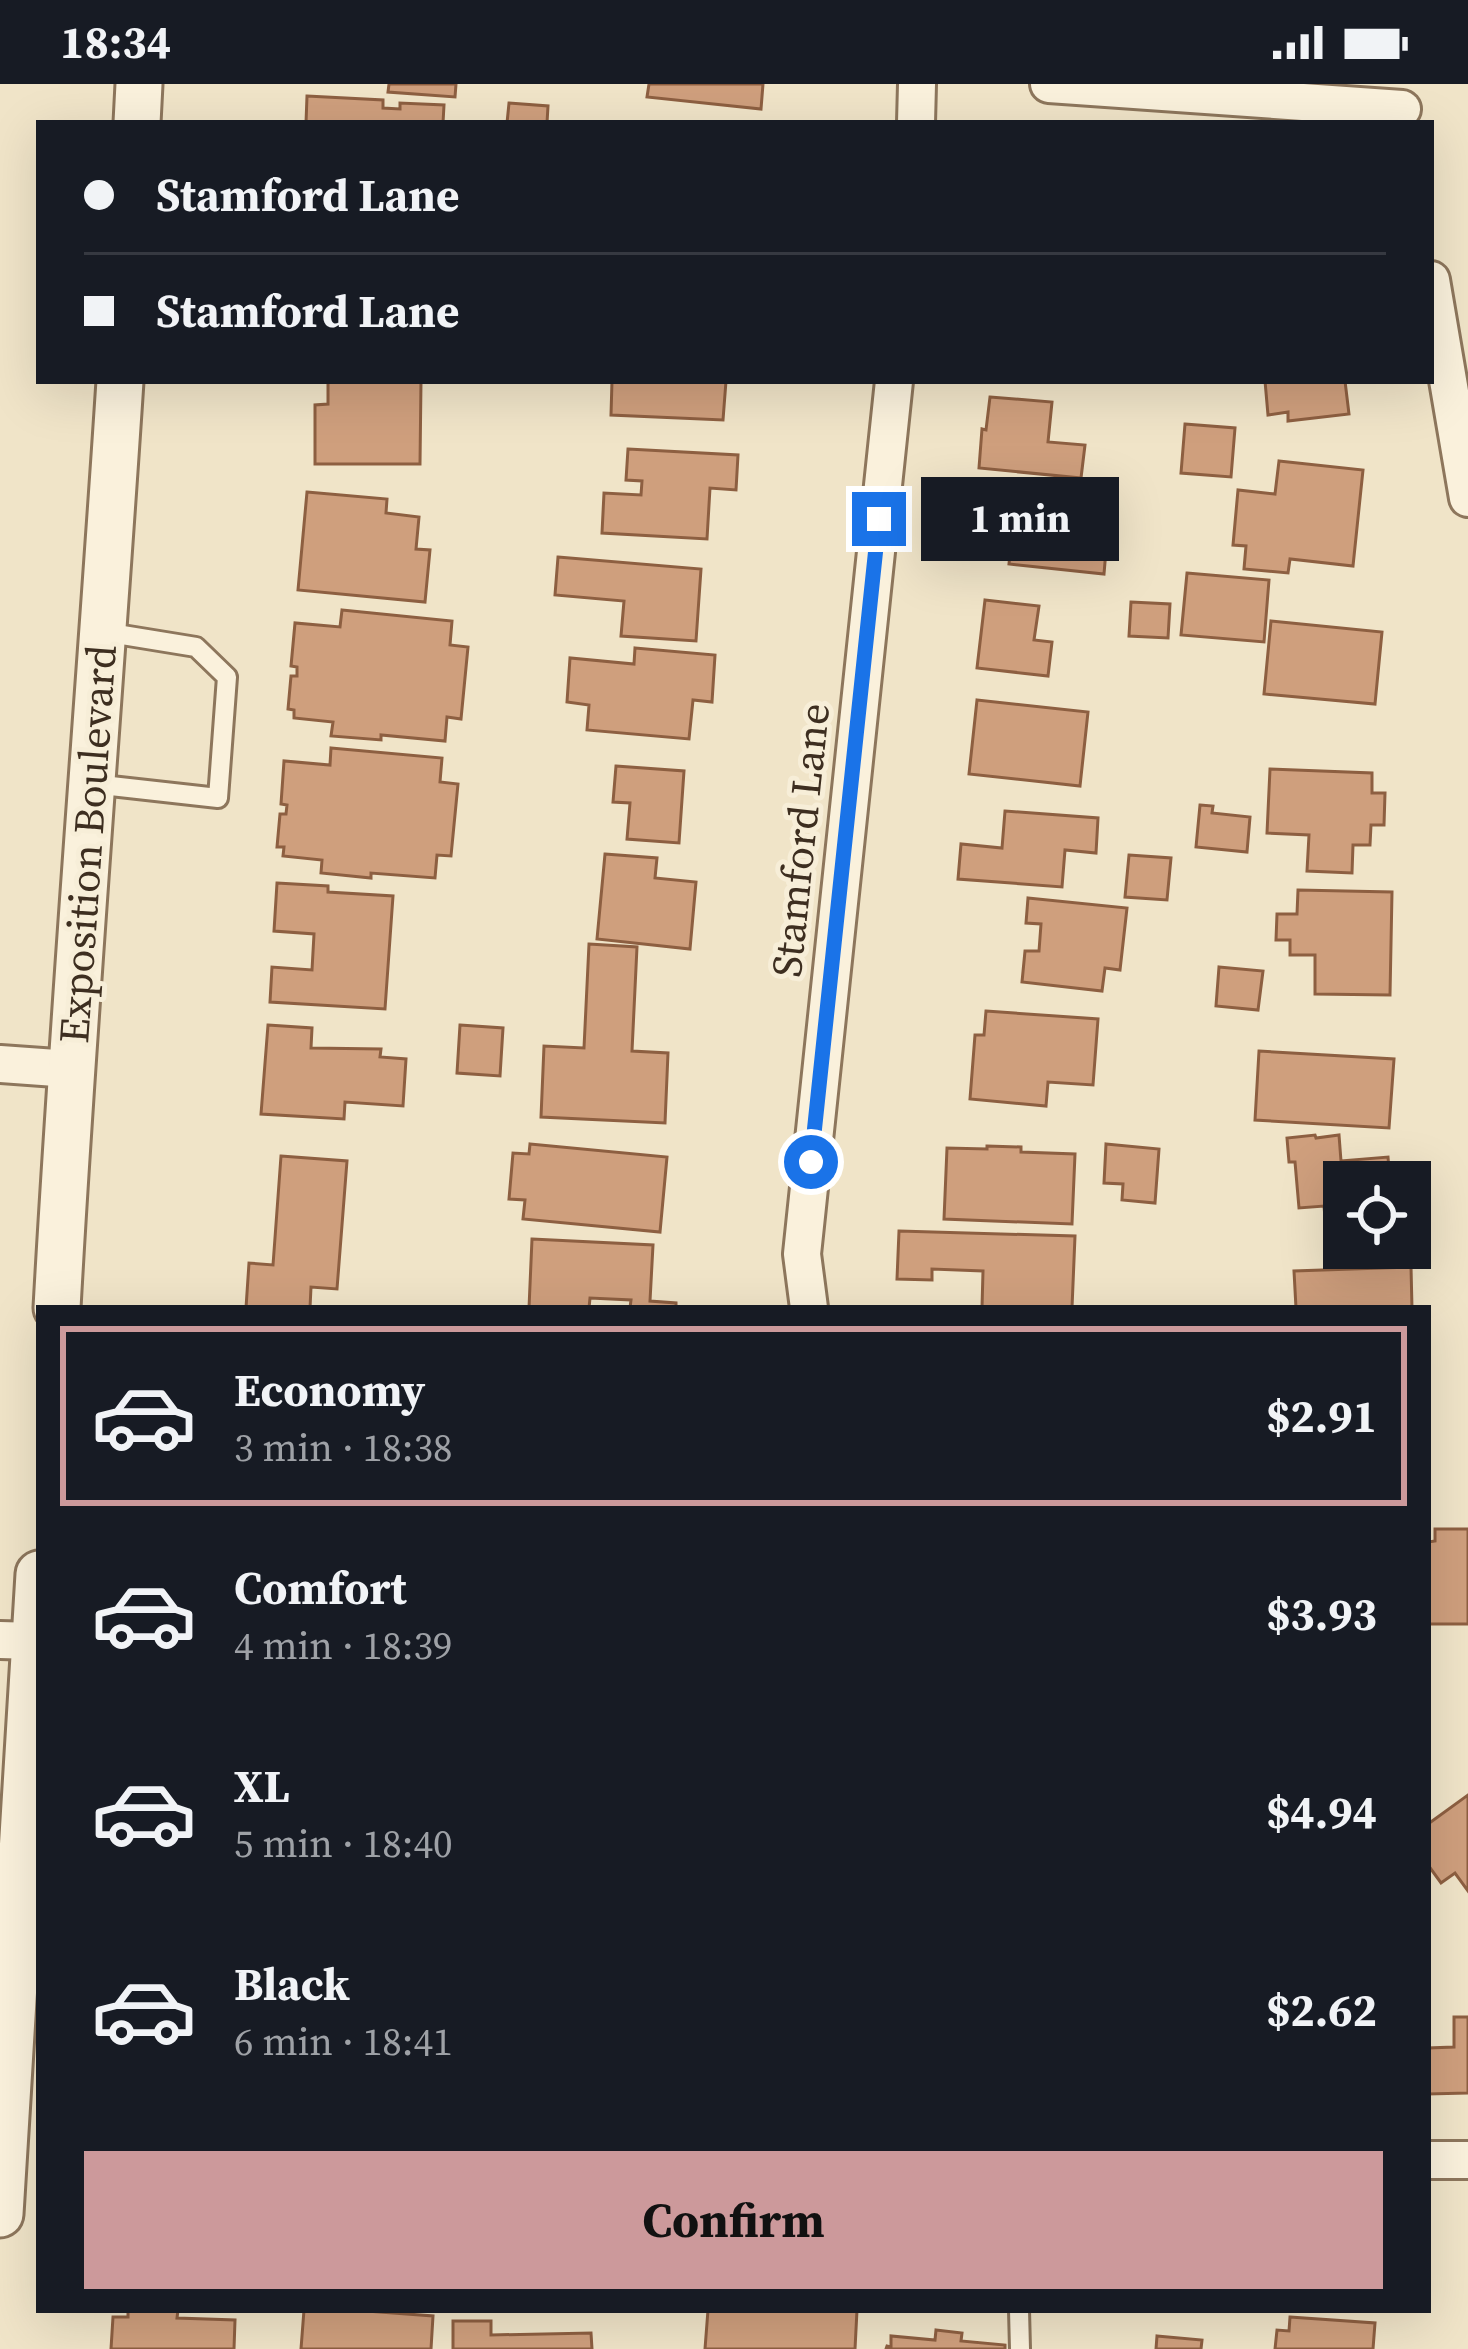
<!DOCTYPE html>
<meta charset="utf-8">
<style>
body{margin:0;font-family:"Source Serif 4",serif;background:#242831;color:#f1f3f6;height:100vh;display:flex;flex-direction:column;font-size:45px;white-space:nowrap}
*{box-sizing:border-box;margin:0}
p{font-size:39px;color:#9ea1a6}
.icon{flex:none;width:66px;height:66px;fill:none;stroke:currentColor;stroke-width:2;stroke-linecap:round;stroke-linejoin:round}
.map{position:relative;flex:1;overflow:hidden}
.sheet{position:absolute;left:36px;top:1221px;width:1395px;height:1008px;display:flex;flex-direction:column;background:#171b24;border-radius:0px;box-shadow:0 12px 48px #0002}
.sheet>*{flex:none}
.hud{position:absolute;left:36px;top:36px;width:1398px;height:264px;border-radius:0px;box-shadow:0 12px 48px #0002;display:grid;align-content:center;height:264px;padding:0 48px;background:#171b24}
.controls{position:absolute;left:1323px;top:1077px;display:grid;gap:24px}
.controls a{display:grid;place-items:center;width:108px;height:108px;border-radius:0px;background:#171b24;box-shadow:0 12px 48px #0002;font-size:60px}
.end{position:absolute;width:54px;height:54px;margin:-27px;border:15px solid #1a73e8;background:#fff;box-shadow:0 0 0 6px #fff}
.from{border-radius:50%}
.bubble{position:absolute;height:84px;border-radius:0px;background:#171b24;box-shadow:0 12px 48px #0002;font-size:39px;font-weight:700;line-height:84px;text-align:center}
.hud b{display:flex;align-items:center;gap:42px;height:114px;font-size:45px}
.hud b+b{border-top:3px solid #363941}
.hud i{width:30px;height:30px;background:#f1f3f6}
ul{padding:21px 0 0;list-style:none}
li{display:flex;align-items:center;gap:36px;height:180px;margin:0 24px 18px;padding:0 24px;border:6px solid transparent;border-radius:0px}
li div{flex:1}
li b{display:block;font-size:45px}
li em{font-style:normal;font-weight:700}
li.current{border-color:#cc999b}
li>.icon{width:108px;height:108px;stroke-width:1.5}
.primary-button{display:flex;gap:24px;margin-top:auto;padding:24px 48px}
.primary-button a{flex:1;height:138px;border-radius:0px;background:#cc999b;color:#111;font-size:48px;font-weight:700;line-height:138px;text-align:center}
.status{display:flex;justify-content:space-between;align-items:center;height:84px;padding:0 60px;background:#171b24;direction:ltr}
.status svg{height:33px;fill:currentColor}
.map>svg:first-child{display:block}
</style>
<div class="status"><b>18:34</b><svg viewBox="0 0 49 12"><path d="M0 12V9h3v3zM5 12V6h3v6zM10 12V3h3v9zM15 12V0h3v12zM26 1h20v11H26zM47 4h2v5h-2z"/></svg></div>
<div class="map">
<svg width="1468" height="2265" viewBox="0 0 1468 2265">
<rect width="100%" height="100%" fill="#f0e4c8"/>
<g fill="#cf9f7d" stroke="#8d5f41" stroke-width="3">
<polygon points="389,0 456,0 455,13 388,8"/>
<polygon points="649,0 763,0 761,25 647,13"/>
<polygon points="307,12 383,16 383,24 400,25 400,19 444,21 443,39 306,39"/>
<polygon points="509,19 548,22 547,39 507,39"/>
<polygon points="328,297 421,297 420,380 315,380 315,321 328,320"/>
<polygon points="612,297 726,297 723,336 611,331"/>
<polygon points="1265,297 1345,297 1349,330 1288,337 1288,328 1268,331"/>
<polygon points="990,313 1052,318 1048,358 1085,361 1081,394 979,384 982,345 986,346"/>
<polygon points="1185,340 1235,344 1231,393 1181,389"/>
<polygon points="628,365 738,371 736,406 710,404 707,455 602,449 604,409 641,411 642,397 626,396"/>
<polygon points="1279,377 1363,386 1353,482 1290,475 1288,489 1244,485 1246,462 1233,461 1238,406 1275,410"/>
<polygon points="307,408 387,415 386,429 419,433 416,465 430,466 425,518 298,506"/>
<polygon points="1015,422 1109,431 1104,490 1009,480"/>
<polygon points="558,473 701,485 696,557 621,552 624,517 555,511"/>
<polygon points="1187,489 1269,496 1264,558 1181,551"/>
<polygon points="985,516 1039,522 1034,556 1052,558 1048,592 977,584"/>
<polygon points="1131,518 1170,520 1168,554 1129,552"/>
<polygon points="342,526 452,537 450,561 468,563 461,635 447,633 445,657 381,651 381,656 331,652 333,638 294,634 294,626 288,625 291,592 297,592 297,583 291,582 295,539 340,543"/>
<polygon points="1271,537 1382,548 1375,620 1264,610"/>
<polygon points="635,564 715,571 712,618 693,616 689,655 587,646 589,621 567,618 570,574 634,580"/>
<polygon points="977,616 1088,628 1080,702 969,690"/>
<polygon points="331,664 442,674 440,698 458,700 451,772 437,771 435,794 371,789 371,794 321,789 322,776 283,772 284,763 277,763 280,730 286,730 287,721 281,720 284,677 330,681"/>
<polygon points="616,682 684,687 679,759 627,755 630,719 613,718"/>
<polygon points="1270,685 1372,689 1372,709 1385,709 1384,741 1371,741 1370,761 1353,761 1352,789 1307,787 1309,751 1267,749"/>
<polygon points="1200,721 1213,722 1212,729 1250,733 1247,768 1196,763"/>
<polygon points="1005,727 1098,734 1096,769 1065,766 1062,803 958,795 961,760 1002,764"/>
<polygon points="605,770 657,774 655,794 696,798 690,865 597,855"/>
<polygon points="1129,771 1171,774 1167,816 1125,813"/>
<polygon points="277,799 328,802 328,808 393,812 385,925 270,918 272,883 312,886 314,850 274,847"/>
<polygon points="1298,806 1392,808 1390,911 1315,910 1315,871 1290,871 1290,856 1276,856 1277,830 1297,830"/>
<polygon points="1028,814 1127,824 1120,886 1105,884 1102,907 1022,898 1025,867 1039,867 1041,840 1026,839"/>
<polygon points="589,860 637,863 632,967 668,969 665,1039 541,1033 544,962 584,964"/>
<polygon points="1219,883 1263,887 1258,926 1216,922"/>
<polygon points="986,927 1098,935 1093,1001 1048,998 1046,1022 970,1015 975,951 984,951"/>
<polygon points="268,941 312,944 311,964 381,965 380,973 406,975 403,1022 345,1018 344,1035 261,1030"/>
<polygon points="460,941 503,944 500,992 457,989"/>
<polygon points="1259,967 1394,975 1389,1044 1255,1036"/>
<polygon points="1315,1051 1316,1054 1339,1051 1341,1077 1388,1073 1390,1098 1344,1098 1344,1144 1326,1146 1324,1122 1299,1124 1295,1078 1289,1078 1287,1054"/>
<polygon points="530,1060 667,1073 660,1148 523,1135 525,1116 509,1115 513,1069 529,1070"/>
<polygon points="1106,1060 1159,1065 1155,1119 1122,1116 1123,1100 1104,1099"/>
<polygon points="987,1062 1021,1063 1021,1068 1075,1070 1072,1140 944,1135 947,1064 987,1065"/>
<polygon points="281,1072 347,1077 337,1205 311,1203 310,1224 246,1224 249,1179 273,1181"/>
<polygon points="899,1147 1075,1152 1072,1224 982,1224 983,1187 932,1185 932,1196 897,1195"/>
<polygon points="532,1155 653,1161 650,1217 676,1219 676,1224 630,1224 631,1216 590,1214 589,1224 529,1224"/>
<polygon points="1411,1183 1412,1224 1296,1224 1294,1187"/>
<polygon points="1435,1445 1468,1445 1468,1540 1428,1540 1428,1458 1435,1457"/>
<polygon points="1468,1711 1468,1807 1455,1789 1441,1799 1428,1781 1428,1740"/>
<polygon points="1454,1933 1468,1933 1468,2009 1428,2010 1428,1964 1454,1963"/>
<polygon points="128,2226 178,2226 177,2234 235,2236 234,2265 111,2265 113,2233 128,2233"/>
<polygon points="304,2226 353,2226 433,2232 431,2265 301,2265"/>
<polygon points="708,2226 857,2226 855,2265 705,2265"/>
<polygon points="1290,2233 1375,2239 1373,2265 1275,2265 1277,2246 1289,2247"/>
<polygon points="453,2237 491,2237 491,2251 591,2249 592,2265 453,2265"/>
<polygon points="936,2246 962,2249 961,2257 1005,2261 1005,2265 886,2265 887,2262 891,2263 891,2252 935,2256"/>
<polygon points="1157,2252 1202,2256 1201,2265 1156,2265"/>
</g>
<g fill="none" stroke-linecap="round" stroke-linejoin="round">
<defs>
<g id="service">
<polyline points="93,700 218,714 227,593 196,563 104,548"/>
<polyline points="1019,2226 1020,2265"/>
</g>
<g id="minor">
<polyline points="1049,0 1402,25"/>
<polyline points="916,39 917,0"/>
<polyline points="1431,196 1468,414"/>
<polyline points="0,980 70,985"/>
<polyline points="809,1224 802,1170 894,297"/>
<polyline points="0,1556 34,1557"/>
<polyline points="1428,2076 1468,2076"/>
</g>
<g id="tertiary">
<polyline points="137,39 139,0"/>
<path d="M57,1224C74,915 100,606 120,297"/>
<polyline points="0,2130 39,1490"/>
</g>
</defs>
<use href="#service" stroke="#8d765c" stroke-width="24"/>
<use href="#minor" stroke="#8d765c" stroke-width="42"/>
<use href="#tertiary" stroke="#8d765c" stroke-width="51"/>
<use href="#service" stroke="#faf1dc" stroke-width="18"/>
<use href="#minor" stroke="#faf1dc" stroke-width="36"/>
<use href="#tertiary" stroke="#faf1dc" stroke-width="45"/>
</g>
<g fill="none" stroke-linecap="round" stroke-linejoin="round">
<polyline stroke="#1a73e8" stroke-width="15" points="811,1078 879,435"/>
</g>
<g text-anchor="middle" dominant-baseline="central" stroke-width="10" stroke-linejoin="round" paint-order="stroke">
<g font-size="42" fill="#3d2e20" stroke="#f7eed8">
<text transform="translate(800 756) rotate(-84)">Stamford Lane</text>
<text transform="translate(87 760) rotate(-86)">Exposition Boulevard</text>
</g>
</g>
</svg>
<div class="controls">
<a><svg class="icon" aria-label="locate" viewBox="0 0 24 24"><circle cx="12" cy="12" r="6"/><path d="M12 2v4M12 18v4M2 12h4M18 12h4"/></svg></a>
</div>
<i class="end from" style="left:811px;top:1078px"></i>
<i class="end" style="left:879px;top:435px"></i>
<div class="bubble" style="left:921px;top:393px;width:198px">1 min</div>
<div class="hud">
<b><i class="from"></i>Stamford Lane</b>
<b><i></i>Stamford Lane</b>
</div>
<section class="sheet">
<ul>
<li class="current"><svg class="icon" aria-label="car" viewBox="0 0 24 24"><path d="M5 17H2v-5l4-1 3-4h7l3 4 3 1v5h-3M9 17h6M6 11h13"/><circle cx="7" cy="17" r="2"/><circle cx="17" cy="17" r="2"/></svg><div><b>Economy</b><p>3 min · 18:38</p></div><em>$2.91</em></li>
<li><svg class="icon" aria-label="car" viewBox="0 0 24 24"><path d="M5 17H2v-5l4-1 3-4h7l3 4 3 1v5h-3M9 17h6M6 11h13"/><circle cx="7" cy="17" r="2"/><circle cx="17" cy="17" r="2"/></svg><div><b>Comfort</b><p>4 min · 18:39</p></div><em>$3.93</em></li>
<li><svg class="icon" aria-label="car" viewBox="0 0 24 24"><path d="M5 17H2v-5l4-1 3-4h7l3 4 3 1v5h-3M9 17h6M6 11h13"/><circle cx="7" cy="17" r="2"/><circle cx="17" cy="17" r="2"/></svg><div><b>XL</b><p>5 min · 18:40</p></div><em>$4.94</em></li>
<li><svg class="icon" aria-label="car" viewBox="0 0 24 24"><path d="M5 17H2v-5l4-1 3-4h7l3 4 3 1v5h-3M9 17h6M6 11h13"/><circle cx="7" cy="17" r="2"/><circle cx="17" cy="17" r="2"/></svg><div><b>Black</b><p>6 min · 18:41</p></div><em>$2.62</em></li>
</ul>
<div class="primary-button"><a>Confirm</a></div>
</section>
</div>
